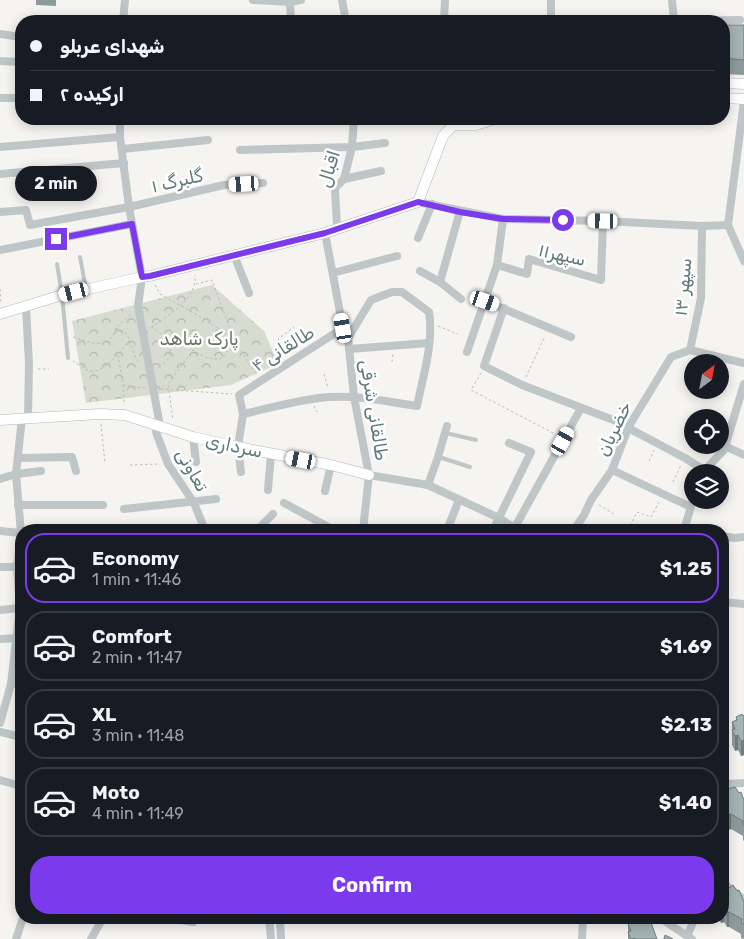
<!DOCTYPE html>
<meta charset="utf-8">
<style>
body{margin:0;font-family:Rubik,Vazirmatn,sans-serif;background:#20242c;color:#f1f3f6;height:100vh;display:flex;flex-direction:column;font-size:19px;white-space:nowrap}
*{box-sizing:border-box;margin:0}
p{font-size:16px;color:#9ea1a6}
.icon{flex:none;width:28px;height:28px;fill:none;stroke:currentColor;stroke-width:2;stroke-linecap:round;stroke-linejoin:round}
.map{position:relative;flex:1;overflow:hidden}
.sheet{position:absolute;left:15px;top:524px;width:714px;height:400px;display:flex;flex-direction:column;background:#171b24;border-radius:20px;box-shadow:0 2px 12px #0003}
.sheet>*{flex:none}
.guide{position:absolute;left:15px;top:15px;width:715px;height:110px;border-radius:20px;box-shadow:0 2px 12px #0003;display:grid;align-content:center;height:110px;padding:0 15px;background:#171b24}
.needle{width:32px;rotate:32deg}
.controls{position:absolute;left:684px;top:354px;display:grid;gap:10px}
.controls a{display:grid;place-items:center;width:45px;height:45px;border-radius:50%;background:#171b24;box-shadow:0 2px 12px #0003;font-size:25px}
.end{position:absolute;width:22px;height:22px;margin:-11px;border:6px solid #7c3aed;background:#fff;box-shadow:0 0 0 2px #fff}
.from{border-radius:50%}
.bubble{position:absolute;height:35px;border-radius:18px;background:#171b24;box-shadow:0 2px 12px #0003;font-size:16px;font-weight:700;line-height:35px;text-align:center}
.car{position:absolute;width:15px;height:30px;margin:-15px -8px;border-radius:6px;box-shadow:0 0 4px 1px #0007;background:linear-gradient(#fff 24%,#345 0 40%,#fff 0 76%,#345 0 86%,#fff 0)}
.guide b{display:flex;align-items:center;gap:18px;height:48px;font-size:19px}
.guide b+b{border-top:1px solid #363941}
.guide i{width:12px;height:12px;background:#f1f3f6}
ul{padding:9px 0 0;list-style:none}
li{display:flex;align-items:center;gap:15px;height:70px;margin:0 10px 8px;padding:0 5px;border:2px solid #363941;border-radius:20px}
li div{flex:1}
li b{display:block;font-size:19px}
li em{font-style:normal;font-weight:700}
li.on{border-color:#7c3aed}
li>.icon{width:45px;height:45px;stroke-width:1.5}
.cta{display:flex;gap:10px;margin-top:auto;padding:10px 15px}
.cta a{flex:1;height:58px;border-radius:20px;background:#7c3aed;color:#fff;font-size:20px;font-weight:700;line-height:58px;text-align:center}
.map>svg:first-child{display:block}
</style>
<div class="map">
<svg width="744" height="939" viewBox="0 0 744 939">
<defs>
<pattern id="park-crowns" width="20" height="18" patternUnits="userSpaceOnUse" patternTransform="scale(1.25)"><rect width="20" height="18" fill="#d7dbd0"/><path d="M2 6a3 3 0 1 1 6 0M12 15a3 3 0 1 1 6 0" fill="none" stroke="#b2b7ae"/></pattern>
</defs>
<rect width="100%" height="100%" fill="#f6f4f1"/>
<polygon fill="url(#park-crowns)" points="212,285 264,331 278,364 231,385 86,403 72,321"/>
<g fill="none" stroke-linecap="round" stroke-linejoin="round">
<defs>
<g id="secondary">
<polyline points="724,83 744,84"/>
<polyline points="724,98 744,99"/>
<polyline points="454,125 476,125 495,119"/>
<polyline points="0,314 62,295 142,277 150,276 325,233 418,202 443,136 459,119"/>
<polyline points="0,420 100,414 125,415 193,437 238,447 331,465 369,475"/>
</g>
</defs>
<use href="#secondary" stroke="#afb9bb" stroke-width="11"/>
<g stroke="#b7bcbd" stroke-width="1" stroke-dasharray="2.5 2.5" stroke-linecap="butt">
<polyline points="196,284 212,280 230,329 229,337 238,346 256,373"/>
<path d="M155,285L160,294L199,316L219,329L229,337L228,349L223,358C211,361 203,357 193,350L168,384L173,420"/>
<polyline points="0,289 1,303"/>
<polyline points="438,326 458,334"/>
<path d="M151,327C167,335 181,356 159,366"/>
<path d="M152,327C170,314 197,299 195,275"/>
<polyline points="116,328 127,334 136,359 139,362"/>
<polyline points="73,337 93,343 105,344 113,336 116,328 131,314"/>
<polyline points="288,352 278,339 294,327"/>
<polyline points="118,355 123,385 124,405"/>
<path d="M73,361C78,364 85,370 91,371C105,373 121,350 129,341"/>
<polyline points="392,362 393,354"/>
<polyline points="38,369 49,369"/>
<polyline points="481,373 471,390 553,433"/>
<polyline points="324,374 328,388"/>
<polyline points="526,377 545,336"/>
<polyline points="123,385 145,388"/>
<polyline points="161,389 232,394"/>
<polyline points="314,406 317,412"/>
<polyline points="101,424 105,464"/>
<polyline points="649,461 654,450"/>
<polyline points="130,465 159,464"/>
<polyline points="673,482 681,465"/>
<polyline points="599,505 614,514"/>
<polyline points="628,530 637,512 651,517 659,502"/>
<polyline points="662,530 663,525"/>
<polyline points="726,626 727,611"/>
</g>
<g stroke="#bfc6c8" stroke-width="4">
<polyline points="80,257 86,289"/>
<polyline points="57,264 62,295 68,358"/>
<polyline points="446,433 476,440"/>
<polyline points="439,457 470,467"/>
</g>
<g stroke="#bfc6c8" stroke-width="8">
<polyline points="253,0 290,2 301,0"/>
<polyline points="342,0 346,21"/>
<polyline points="672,0 674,21 740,20"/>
<polyline points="290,2 291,21"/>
<polyline points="64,21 64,19"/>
<polyline points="123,21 125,0"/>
<polyline points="444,21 445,0"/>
<polyline points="551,21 551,0"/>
<polyline points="0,34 21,37"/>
<polyline points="0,61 21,62"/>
<polyline points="0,98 21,98"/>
<polyline points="744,101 728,225 744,261"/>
<polyline points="120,119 120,137 129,207 142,277 138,306 160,426 156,432 168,464 194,503 205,530"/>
<polyline points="0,147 120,137"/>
<polyline points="123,149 208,140"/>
<polyline points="240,150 352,147 385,143"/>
<polyline points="0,174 124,163"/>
<polyline points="344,179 381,171"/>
<polyline points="418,202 503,219 603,221 702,226 728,225"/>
<polyline points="0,212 26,210 30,225 129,207 224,185 263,183"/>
<polyline points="337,228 335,188 344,179 352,147 354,119"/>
<polyline points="325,233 343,328 348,338 354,397 369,475 363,530"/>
<polyline points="418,238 432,204"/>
<polyline points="0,250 132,224"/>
<polyline points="234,255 249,293"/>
<polyline points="497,265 527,274 529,259 601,280 603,221"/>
<polyline points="420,271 440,282 461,299"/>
<polyline points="333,273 397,256"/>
<polyline points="440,282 460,211"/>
<polyline points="485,301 571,337"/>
<polyline points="26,306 29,364 28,418"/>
<polyline points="504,308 484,366 522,385 629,426 632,430 685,458 704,470"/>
<polyline points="349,349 429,343"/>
<polyline points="690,350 701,298 702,226"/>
<polyline points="690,350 744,363"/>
<polyline points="467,352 497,265 503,219"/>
<path d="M243,414C271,408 300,399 329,397C358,395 389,402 417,406C423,376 434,343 429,312L402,292H392L371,300L348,338"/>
<polyline points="193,437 196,462"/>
<polyline points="725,446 744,455"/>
<polyline points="19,458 72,457 76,471"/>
<polyline points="612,470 691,507"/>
<polyline points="241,472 238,447 243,414 239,395 343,328"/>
<polyline points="703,472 724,450 744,384"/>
<polyline points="369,475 428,485 499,518 518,530"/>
<polyline points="0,479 16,474 41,471"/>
<polyline points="428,485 438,457 447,426"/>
<polyline points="268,490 271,454"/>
<polyline points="325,491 331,465"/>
<polyline points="284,503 334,530"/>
<polyline points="18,505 103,505"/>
<polyline points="124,509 216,499"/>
<polyline points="515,527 581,408"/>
<polyline points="685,527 696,530"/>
<polyline points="257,530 273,514"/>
<polyline points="447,530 459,500"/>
<polyline points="493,530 531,452 509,443"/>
<polyline points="574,530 584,515 591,500 612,470 629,426 671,357 690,350"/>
<polyline points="684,530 693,500"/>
<polyline points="0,531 21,533"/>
<polyline points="722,536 735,538 744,537"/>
<polyline points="0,567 17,567"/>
<polyline points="722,602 744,604"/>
<polyline points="0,610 20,608"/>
<polyline points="0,639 17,638"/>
<polyline points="11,684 21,684"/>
<polyline points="0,723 11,684 20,608 17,567 21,533 16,474 22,418"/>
<polyline points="0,732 21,737"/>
<polyline points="0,780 21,786"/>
<polyline points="722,789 727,784 744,783"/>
<polyline points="722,882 744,900"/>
<polyline points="169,918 193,922"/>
<polyline points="269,918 271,939"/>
<polyline points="280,918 281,939"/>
<polyline points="660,918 692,939"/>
<polyline points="687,936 695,918"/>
<polyline points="16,939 23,918"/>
<polyline points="91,939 103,918"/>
<polyline points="582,939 583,918"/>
</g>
<use href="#secondary" stroke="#fff" stroke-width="10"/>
</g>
<g fill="#8d9a9b">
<polygon points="36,0 56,0 56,6 36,5"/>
<polygon points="724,25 744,25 744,75 724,74"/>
<polygon points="744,715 744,755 741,756 738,750 735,751 732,745 732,722 736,720 736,717"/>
<polygon points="723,790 744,800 744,841 743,840 743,836 731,829 728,830 726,824 722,825"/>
<polygon points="722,888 744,902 744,939 741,938 741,934 729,927 727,927 724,922 721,923 718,918 722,918"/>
<polygon points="632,919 657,939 628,939 628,924 632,922"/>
</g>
<g fill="#737d7e">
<polygon points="738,735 738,750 735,751 735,736"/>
<polygon points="744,740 744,755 741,756 741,741"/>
<polygon points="726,809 726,824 722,825 722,810"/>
<polygon points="728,814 731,814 731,829 728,830"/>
<polygon points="722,907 724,907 724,922 721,923 721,918 722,918"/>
<rect x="727" y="912" width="2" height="15"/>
</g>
<g fill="#a4b3b4" stroke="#737d7e">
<polygon points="724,25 744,25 744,60 724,58"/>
<polygon points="742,714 743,716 744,715 744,740 741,741 738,735 735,736 732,730 735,729 732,722 737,720 736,717"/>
<polygon points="735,787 739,793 741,792 744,800 744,826 743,825 743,821 731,814 728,814 726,809 722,810 722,794 724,793 723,790"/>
<polygon points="727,885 729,888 733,885 737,891 739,890 744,902 744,924 741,923 742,919 729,912 727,912 724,907 722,907 722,888"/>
<polygon points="635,918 646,918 648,921 650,920 657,939 635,939 635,938 631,939 628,932 631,931 628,924 633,922 632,919"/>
<polygon points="665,935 673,939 664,939"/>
</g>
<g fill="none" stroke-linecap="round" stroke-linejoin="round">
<polyline stroke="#7c3aed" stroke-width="6" points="56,239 132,224 142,277 150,276 325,233 418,202 460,212 503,219 563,220"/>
</g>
<g text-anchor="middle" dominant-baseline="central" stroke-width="5" stroke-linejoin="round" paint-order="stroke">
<g font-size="18" fill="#5e7a7e" stroke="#fff">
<text transform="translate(329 169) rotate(-73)">اقبال</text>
<text transform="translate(177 181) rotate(-13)">گلبرگ ۱</text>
<text transform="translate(562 255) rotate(13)">سپهر۱۱</text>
<text transform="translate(683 287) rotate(-85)">سپهر ۱۳</text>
<text transform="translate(283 349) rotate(-32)">طالقانی ۴</text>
<text transform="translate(374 410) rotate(81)">طالقانی شرقی</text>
<text transform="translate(614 429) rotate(-65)">خضریان</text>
<text transform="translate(234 446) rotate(12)">سرداری</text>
<text transform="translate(192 470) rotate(60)">تعاونی</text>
</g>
<g font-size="18" fill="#69765e" stroke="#fff">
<text x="199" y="339">پارک شاهد</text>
</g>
</g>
</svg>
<div class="controls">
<a><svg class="needle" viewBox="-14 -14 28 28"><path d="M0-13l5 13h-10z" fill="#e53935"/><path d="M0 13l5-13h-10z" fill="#9ea1a6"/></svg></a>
<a><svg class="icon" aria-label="locate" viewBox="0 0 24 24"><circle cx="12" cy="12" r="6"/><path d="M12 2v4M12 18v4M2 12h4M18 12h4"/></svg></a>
<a><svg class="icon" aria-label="layers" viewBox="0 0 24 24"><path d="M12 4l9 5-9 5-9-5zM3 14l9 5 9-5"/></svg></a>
</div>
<i class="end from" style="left:563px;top:220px"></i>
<i class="end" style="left:56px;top:239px"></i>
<div class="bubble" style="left:15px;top:166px;width:82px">2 min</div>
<i class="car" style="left:244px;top:184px;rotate:267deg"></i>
<i class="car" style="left:603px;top:221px;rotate:271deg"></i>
<i class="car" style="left:74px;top:292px;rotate:256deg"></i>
<i class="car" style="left:485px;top:301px;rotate:109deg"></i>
<i class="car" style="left:343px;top:328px;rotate:350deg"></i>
<i class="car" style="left:563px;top:441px;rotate:29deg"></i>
<i class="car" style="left:301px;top:460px;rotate:281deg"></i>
<div class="guide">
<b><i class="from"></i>شهدای عربلو</b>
<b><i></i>ارکیده ۲</b>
</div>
<section class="sheet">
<ul>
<li class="on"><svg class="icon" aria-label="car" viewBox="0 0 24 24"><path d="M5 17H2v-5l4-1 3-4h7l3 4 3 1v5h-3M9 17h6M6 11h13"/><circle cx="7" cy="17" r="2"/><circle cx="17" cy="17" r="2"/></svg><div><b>Economy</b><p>1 min · 11:46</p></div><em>$1.25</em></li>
<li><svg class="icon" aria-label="car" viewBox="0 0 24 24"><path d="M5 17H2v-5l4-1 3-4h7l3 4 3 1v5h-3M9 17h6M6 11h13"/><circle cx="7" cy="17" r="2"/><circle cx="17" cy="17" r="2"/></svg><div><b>Comfort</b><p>2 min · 11:47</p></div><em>$1.69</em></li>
<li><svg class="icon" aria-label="car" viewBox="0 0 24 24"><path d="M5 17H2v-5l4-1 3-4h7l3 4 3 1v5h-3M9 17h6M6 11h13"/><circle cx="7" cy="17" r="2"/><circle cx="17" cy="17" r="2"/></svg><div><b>XL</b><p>3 min · 11:48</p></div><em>$2.13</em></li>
<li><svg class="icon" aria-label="car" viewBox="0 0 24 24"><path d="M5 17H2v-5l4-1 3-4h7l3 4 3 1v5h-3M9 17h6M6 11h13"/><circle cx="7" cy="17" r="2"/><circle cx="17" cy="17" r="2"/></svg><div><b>Moto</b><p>4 min · 11:49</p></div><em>$1.40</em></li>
</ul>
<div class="cta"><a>Confirm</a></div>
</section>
</div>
